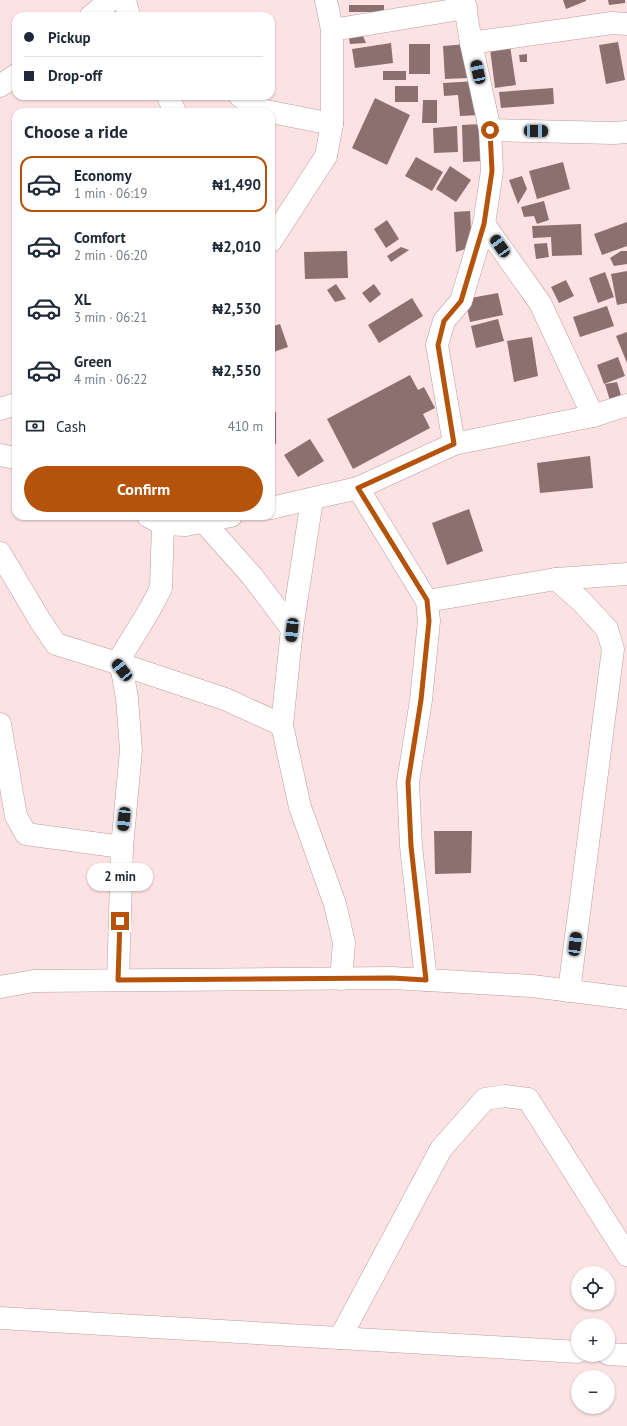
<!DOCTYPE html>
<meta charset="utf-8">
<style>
body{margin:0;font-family:"PT Sans",sans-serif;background:#f6f6f7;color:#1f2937;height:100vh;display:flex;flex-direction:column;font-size:15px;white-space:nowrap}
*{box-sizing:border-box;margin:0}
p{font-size:13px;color:#747a83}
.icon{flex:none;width:22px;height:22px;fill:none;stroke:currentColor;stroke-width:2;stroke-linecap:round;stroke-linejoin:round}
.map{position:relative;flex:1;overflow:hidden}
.details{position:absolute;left:12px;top:108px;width:263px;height:412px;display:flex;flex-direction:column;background:#fff;border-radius:12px;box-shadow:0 1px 3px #0004}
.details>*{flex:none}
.banner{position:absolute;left:12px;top:12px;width:263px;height:88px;border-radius:12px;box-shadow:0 1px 3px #0004;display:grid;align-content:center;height:88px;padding:0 12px;background:#fff}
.controls{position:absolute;left:571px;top:1266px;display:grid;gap:8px}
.controls a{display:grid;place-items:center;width:44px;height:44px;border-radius:50%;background:#fff;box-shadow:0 1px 3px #0004;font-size:20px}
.end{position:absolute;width:18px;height:18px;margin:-9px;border:5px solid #b45309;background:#fff;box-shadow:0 0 0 2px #fff}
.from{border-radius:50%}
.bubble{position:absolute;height:28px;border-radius:14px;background:#fff;box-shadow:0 1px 3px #0004;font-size:13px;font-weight:700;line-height:28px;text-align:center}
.car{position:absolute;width:12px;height:24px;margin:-12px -6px;border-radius:5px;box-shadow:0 0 3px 1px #0007;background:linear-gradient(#222 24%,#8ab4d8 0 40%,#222 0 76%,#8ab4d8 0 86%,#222 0)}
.banner b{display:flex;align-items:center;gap:14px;height:38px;font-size:15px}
.banner b+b{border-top:1px solid #e0e1e3}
.banner i{width:10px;height:10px;background:#1f2937}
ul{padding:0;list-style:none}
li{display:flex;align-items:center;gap:12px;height:56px;margin:0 8px 6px;padding:0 4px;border:2px solid transparent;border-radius:12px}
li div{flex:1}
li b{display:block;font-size:15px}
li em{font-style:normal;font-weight:700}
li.on{border-color:#b45309}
li>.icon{width:36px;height:36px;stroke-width:1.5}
h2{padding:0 12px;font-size:18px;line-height:48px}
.pay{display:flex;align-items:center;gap:10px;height:44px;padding:0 12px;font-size:15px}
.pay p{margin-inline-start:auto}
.cta{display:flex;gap:8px;margin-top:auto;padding:8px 12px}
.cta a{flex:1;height:46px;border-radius:24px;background:#b45309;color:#fff;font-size:16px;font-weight:700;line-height:46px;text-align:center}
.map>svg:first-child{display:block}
</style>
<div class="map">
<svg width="627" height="1426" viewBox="0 0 627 1426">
<rect width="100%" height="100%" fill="#fde2e3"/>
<g fill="#8c7070">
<polygon points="563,0 586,0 586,1 566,9"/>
<polygon points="608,0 625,0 625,3 609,5"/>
<rect x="349" y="5" width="35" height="7"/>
<polygon points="361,31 366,43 350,44 348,32"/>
<polygon points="618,42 625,80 606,84 599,45"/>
<polygon points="391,43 393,63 355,68 352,49"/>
<rect x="409" y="44" width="21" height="30"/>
<polygon points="468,44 469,78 445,79 443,46"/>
<polygon points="510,46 516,85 495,88 490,49"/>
<polygon points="527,54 527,62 520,62 519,55"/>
<rect x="383" y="71" width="23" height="9"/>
<polygon points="477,81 480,115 460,116 458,95 444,96 443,83"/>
<rect x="395" y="86" width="23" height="16"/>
<polygon points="553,88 554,104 501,108 499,92"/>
<polygon points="375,98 410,115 387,165 352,148"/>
<polygon points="423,100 437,100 437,123 422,123"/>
<polygon points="482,124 484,161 463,162 462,125"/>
<polygon points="457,126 458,152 434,153 433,128"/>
<polygon points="416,157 443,172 432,191 405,176"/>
<polygon points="563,162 570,189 537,199 529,171"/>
<polygon points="450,166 471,180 456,202 436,189"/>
<polygon points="522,176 527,189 518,204 509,180"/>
<polygon points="544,201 549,220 537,224 534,216 524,217 521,207"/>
<polygon points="470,211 472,247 456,252 454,212"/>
<polygon points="387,220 399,239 386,248 374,229"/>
<polygon points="627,222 627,246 602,255 594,234"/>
<polygon points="581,224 582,255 552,256 551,237 533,238 532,226"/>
<polygon points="547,243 549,257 536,259 534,244"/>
<polygon points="401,247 409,250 391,262 387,256"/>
<polygon points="347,251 348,278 305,279 304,252"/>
<polygon points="621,251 627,251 627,264 614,266 610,258"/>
<polygon points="627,271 627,303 617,305 611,274"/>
<polygon points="605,272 614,297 598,303 589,278"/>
<polygon points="566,280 574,296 559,303 551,287"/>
<polygon points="336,284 346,299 335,302 327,290"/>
<polygon points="374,284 381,294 370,303 362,293"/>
<polygon points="498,293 503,315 470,322 465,299"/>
<polygon points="412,298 423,316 379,343 368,325"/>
<polygon points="607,306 614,326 580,337 573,317"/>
<polygon points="498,319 504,341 476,348 471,326"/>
<polygon points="280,324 288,347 271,353 271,327"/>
<polygon points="627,332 627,363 616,336"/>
<polygon points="532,337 538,376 514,382 507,341"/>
<polygon points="618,357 625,376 604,384 597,365"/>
<polygon points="410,375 418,390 424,387 435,408 423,414 430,428 353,469 327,419"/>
<polygon points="617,382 622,399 611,404 605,384"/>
<rect x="271" y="412" width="5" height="32"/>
<polygon points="310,439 324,461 298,477 284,455"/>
<polygon points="590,456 593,488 540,493 537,463"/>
<rect x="271" y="476" width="2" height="20"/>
<polygon points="469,509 483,551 447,565 432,523"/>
<polygon points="434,831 472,831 471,873 435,874"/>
</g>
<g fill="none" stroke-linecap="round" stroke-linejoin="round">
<defs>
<g id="minor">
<polyline points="125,0 129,16"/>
<polyline points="91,16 111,0"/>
<polyline points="332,30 466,8"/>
<polyline points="471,43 612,23 627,24"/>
<polyline points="0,86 16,75"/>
<polyline points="168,96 175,112"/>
<polyline points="240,96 261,110 332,124"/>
<polyline points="490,130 614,133 627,132"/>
<polyline points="484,224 540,303 593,416"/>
<polyline points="271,241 326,156 332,124 332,30 326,0"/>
<polyline points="0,409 16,404"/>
<polyline points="454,444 437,345 444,321 461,301 484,224 492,171 490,130 471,43 464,0"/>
<polyline points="0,455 16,458"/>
<polyline points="358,488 427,601 429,621 421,700 408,782 411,846 426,980"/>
<polyline points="312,500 292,629 282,725 300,807 335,904 344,943 341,979"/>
<polyline points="271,508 358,488 454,444 593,416 627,405"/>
<polyline points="148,516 163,524 186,525 231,516"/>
<polyline points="204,516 204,522 252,576 292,629"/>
<polyline points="163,524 161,588 149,611 117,663 225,699 282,725"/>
<polyline points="0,553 41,622 56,644 117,663 122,670 127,698 131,750 122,847 118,980"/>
<polyline points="556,579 582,602 607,629 613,649 569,991"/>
<polyline points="427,601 556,579 627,574"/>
<polyline points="0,724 16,816 26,834 122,847"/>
<polyline points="0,987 34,981 392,978 532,986 627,998"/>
<polyline points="0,1318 578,1352"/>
<polyline points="340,1338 441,1149 485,1099 505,1096 528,1099 627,1255"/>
<polyline points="608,1354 627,1355"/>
</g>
</defs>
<use href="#minor" stroke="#bb9d9d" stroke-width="23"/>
<use href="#minor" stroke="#fff" stroke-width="22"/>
</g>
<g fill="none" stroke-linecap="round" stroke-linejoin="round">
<polyline stroke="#b45309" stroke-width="5" points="120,921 118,980 392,978 426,980 411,846 408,782 421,700 429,621 427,600 358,488 454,444 438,345 444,321 461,301 484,224 492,171 490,130"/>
</g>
</svg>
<div class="controls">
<a><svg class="icon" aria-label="locate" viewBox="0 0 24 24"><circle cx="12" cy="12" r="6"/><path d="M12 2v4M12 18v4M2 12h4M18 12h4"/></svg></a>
<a>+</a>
<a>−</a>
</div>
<i class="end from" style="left:490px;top:130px"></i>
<i class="end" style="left:120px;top:921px"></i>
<div class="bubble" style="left:87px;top:863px;width:66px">2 min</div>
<i class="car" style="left:478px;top:72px;rotate:348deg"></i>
<i class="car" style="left:536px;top:131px;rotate:91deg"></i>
<i class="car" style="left:500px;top:246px;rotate:325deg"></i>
<i class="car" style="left:292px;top:630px;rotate:186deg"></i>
<i class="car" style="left:122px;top:670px;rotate:322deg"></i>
<i class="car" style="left:124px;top:819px;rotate:186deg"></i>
<i class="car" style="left:575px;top:944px;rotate:7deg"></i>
<div class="banner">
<b><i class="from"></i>Pickup</b>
<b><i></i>Drop-off</b>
</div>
<section class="details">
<h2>Choose a ride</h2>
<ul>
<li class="on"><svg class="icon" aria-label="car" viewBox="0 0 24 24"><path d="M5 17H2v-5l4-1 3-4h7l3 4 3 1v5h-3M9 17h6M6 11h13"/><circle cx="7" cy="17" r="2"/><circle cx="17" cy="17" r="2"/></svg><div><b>Economy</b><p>1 min · 06:19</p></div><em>₦1,490</em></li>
<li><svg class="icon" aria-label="car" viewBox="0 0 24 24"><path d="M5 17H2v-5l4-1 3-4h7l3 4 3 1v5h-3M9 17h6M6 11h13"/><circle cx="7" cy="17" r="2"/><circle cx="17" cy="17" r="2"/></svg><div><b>Comfort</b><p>2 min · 06:20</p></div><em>₦2,010</em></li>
<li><svg class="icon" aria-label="car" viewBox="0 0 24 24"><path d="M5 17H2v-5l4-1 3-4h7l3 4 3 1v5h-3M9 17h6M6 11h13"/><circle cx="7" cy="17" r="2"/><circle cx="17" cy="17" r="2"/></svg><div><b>XL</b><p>3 min · 06:21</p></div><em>₦2,530</em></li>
<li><svg class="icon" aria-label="car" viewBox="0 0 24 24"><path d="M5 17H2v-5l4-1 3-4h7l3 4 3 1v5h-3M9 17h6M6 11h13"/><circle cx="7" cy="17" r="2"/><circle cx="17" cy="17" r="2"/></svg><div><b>Green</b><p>4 min · 06:22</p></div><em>₦2,550</em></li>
</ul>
<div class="pay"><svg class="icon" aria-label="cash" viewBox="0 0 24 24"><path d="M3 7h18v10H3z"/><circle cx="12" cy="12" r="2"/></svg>Cash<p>410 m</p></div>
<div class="cta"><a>Confirm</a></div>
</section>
</div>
